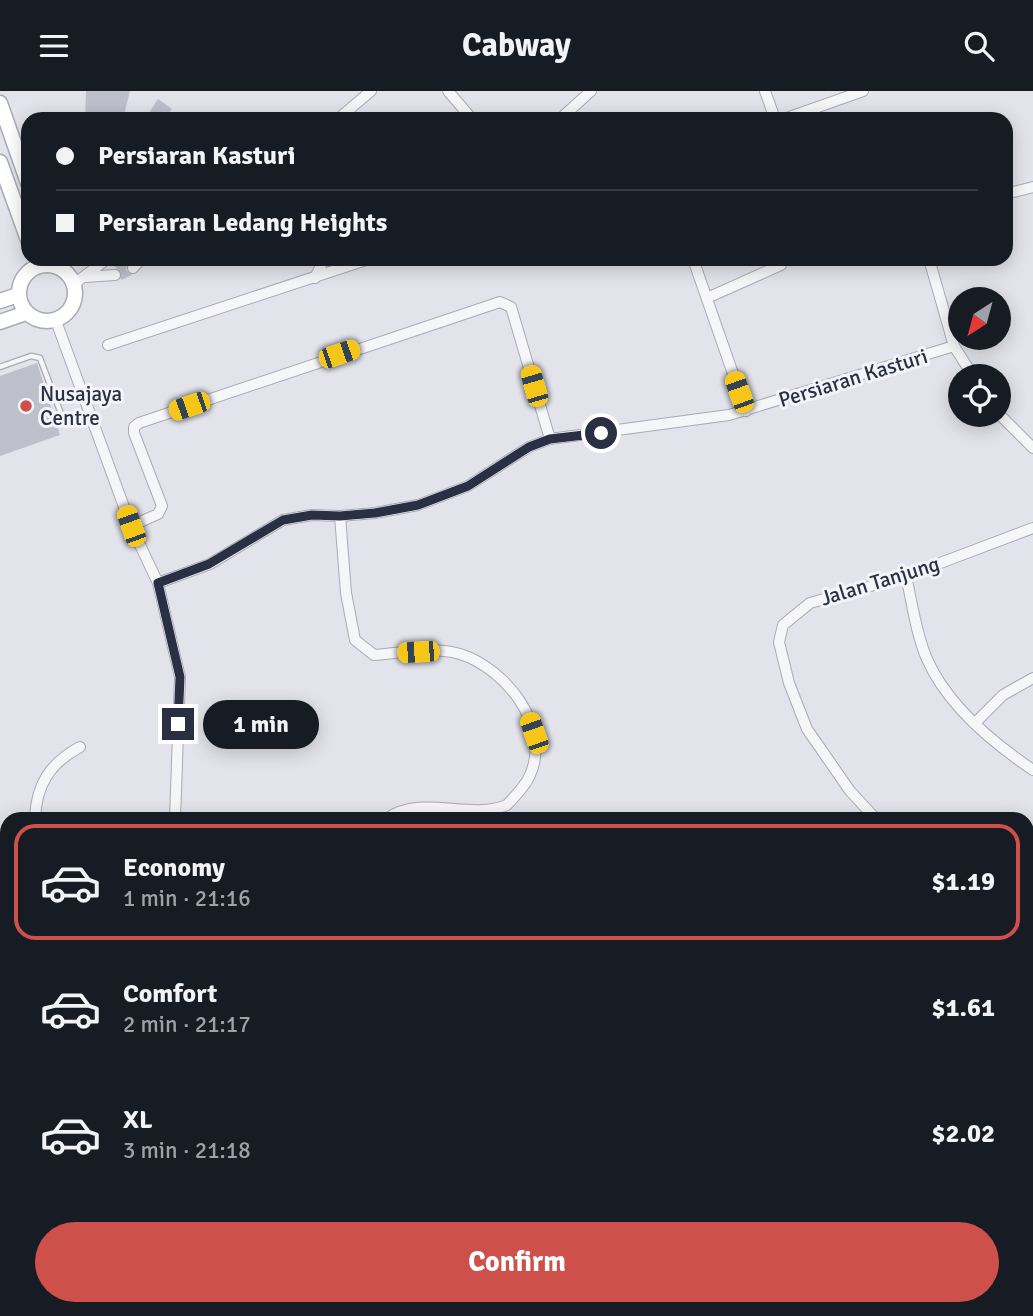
<!DOCTYPE html>
<meta charset="utf-8">
<style>
body{margin:0;font-family:Signika,sans-serif;background:#242831;color:#f1f3f6;height:100vh;display:flex;flex-direction:column;font-size:26px;white-space:nowrap}
*{box-sizing:border-box;margin:0}
p{font-size:23px;color:#9ea1a6}
.icon{flex:none;width:38px;height:38px;fill:none;stroke:currentColor;stroke-width:2;stroke-linecap:round;stroke-linejoin:round}
.map{position:relative;flex:1;overflow:hidden}
.details{position:absolute;left:0px;top:721px;width:1034px;height:504px;display:flex;flex-direction:column;background:#171b24;border-radius:21px 21px 0 0;box-shadow:0 4px 18px #0003}
.details>*{flex:none}
.guide{position:absolute;left:21px;top:21px;width:992px;height:154px;border-radius:21px;box-shadow:0 4px 18px #0003;display:grid;align-content:center;height:154px;padding:0 35px;background:#171b24}
.needle{width:46px;rotate:216deg}
.fabs{position:absolute;left:948px;top:196px;display:grid;gap:14px}
.fabs a{display:grid;place-items:center;width:63px;height:63px;border-radius:50%;background:#171b24;box-shadow:0 4px 18px #0003;font-size:35px}
.end{position:absolute;width:32px;height:32px;margin:-16px;border:9px solid #2b2f43;background:#fff;box-shadow:0 0 0 4px #fff}
.from{border-radius:50%}
.bubble{position:absolute;height:49px;border-radius:24px;background:#171b24;box-shadow:0 4px 18px #0003;font-size:23px;font-weight:700;line-height:49px;text-align:center}
.car{position:absolute;width:21px;height:42px;margin:-21px -10px;border-radius:9px;box-shadow:0 0 5px 2px #0007;background:linear-gradient(#f5c518 24%,#345 0 40%,#f5c518 0 76%,#345 0 86%,#f5c518 0)}
.guide b{display:flex;align-items:center;gap:24px;height:66px;font-size:26px}
.guide b+b{border-top:2px solid #363941}
.guide i{width:18px;height:18px;background:#f1f3f6}
ul{padding:12px 0 0;list-style:none}
li{display:flex;align-items:center;gap:21px;height:116px;margin:0 14px 10px;padding:0 21px;border:4px solid transparent;border-radius:21px}
li div{flex:1}
li b{display:block;font-size:26px}
li em{font-style:normal;font-weight:700}
li.selected{border-color:#cd504a}
li>.icon{width:63px;height:63px;stroke-width:1.5}
.primary-button{display:flex;gap:14px;margin-top:auto;padding:14px 35px}
.primary-button a{flex:1;height:80px;border-radius:42px;background:#cd504a;color:#fff;font-size:28px;font-weight:700;line-height:80px;text-align:center}
header{display:flex;justify-content:space-between;align-items:center;height:91px;padding:0 35px;background:#171b24;font-size:32px;font-weight:700}
.map>svg:first-child{display:block}
</style>
<header><svg class="icon" aria-label="menu" viewBox="0 0 24 24"><path d="M4 6h16M4 12h16M4 18h16"/></svg>Cabway<svg class="icon" aria-label="search" viewBox="0 0 24 24"><circle cx="10" cy="10" r="6"/><path d="M15 15l6 6"/></svg></header>
<div class="map">
<svg width="1033" height="1225" viewBox="0 0 1033 1225">
<rect width="100%" height="100%" fill="#e3e4eb"/>
<g fill="none" stroke-linecap="round" stroke-linejoin="round">
<g stroke="#9eabca" stroke-width="3.5">
<polyline points="1027,1059 1033,1056"/>
<polyline points="700,1225 765,1225"/>
<polyline points="862,1225 869,1218"/>
</g>
</g>
<g fill="#bdbfcb">
<polygon points="86,0 130,0 125,20 127,28 85,28"/>
<polygon points="158,8 172,18 164,28 145,28"/>
<polygon points="114,168 129,168 126,179 132,184 121,189 121,180 112,174"/>
<polygon points="37,272 60,344 0,365 0,285"/>
</g>
<g fill="none" stroke-linecap="round" stroke-linejoin="round">
<polyline stroke="#bec0c9" stroke-width="10" stroke-dasharray="10 5" stroke-linecap="butt" points="115,184 133,177"/>
<defs>
<polyline id="lane" points="0,276 31,265 40,267 63,328"/>
<g id="street">
<polyline points="448,0 472,28"/>
<polyline points="765,0 775,28"/>
<polyline points="338,28 371,0"/>
<polyline points="560,28 591,0"/>
<polyline points="784,28 863,0"/>
<polyline points="1006,103 1033,96"/>
<polyline points="693,168 746,320"/>
<polyline points="929,168 954,255 973,285"/>
<polyline points="133,177 141,168"/>
<polyline points="85,186 115,184"/>
<polyline points="315,187 324,168"/>
<polyline points="74,193 107,168"/>
<polyline points="707,207 781,174"/>
<polyline points="56,230 131,435 158,492 180,586 175,728"/>
<polyline points="108,254 369,168"/>
<polyline points="999,323 1033,357"/>
<path d="M340,425L346,502L355,549L374,564C401,562 434,555 460,563C505,577 552,635 530,684C525,696 515,705 507,714C467,730 423,702 386,728"/>
<polyline points="131,435 158,423 162,415 134,342 134,336 139,332 500,211 511,216 550,348"/>
<path d="M906,485C912,511 916,543 927,568C947,614 993,652 1033,679"/>
<polyline points="158,492 210,473 283,429 312,424 340,425 375,422 418,414 468,395 529,356 550,348 729,324 954,255"/>
<polyline points="976,631 1003,604 1033,587"/>
<path d="M35,728C36,694 50,672 80,656"/>
<polyline points="876,728 850,700 807,638 789,592 779,551 783,534 810,512 906,485 1033,437"/>
<polyline points="1027,854 1033,853"/>
<polyline points="0,909 7,924"/>
<polyline points="84,1218 85,1225"/>
<polyline points="281,1218 283,1225"/>
<polyline points="378,1225 397,1218"/>
</g>
<g id="secondary">
<polyline points="0,12 28,92"/>
<polyline points="0,71 28,149"/>
<circle cx="47" cy="202" r="28"/>
<polyline points="0,210 18,204"/>
<polyline points="0,231 26,222"/>
</g>
</defs>
<use href="#lane" stroke="#a8aab5" stroke-width="7"/>
<use href="#street" stroke="#a8aab5" stroke-width="12"/>
<use href="#secondary" stroke="#a8aab5" stroke-width="17"/>
<use href="#lane" stroke="#f6f6f9" stroke-width="4.5"/>
<use href="#street" stroke="#f6f6f9" stroke-width="10"/>
<use href="#secondary" stroke="#fff" stroke-width="14"/>
</g>
<g fill="none" stroke-linecap="round" stroke-linejoin="round">
<polyline stroke="#2b2f43" stroke-width="9" points="178,633 180,586 158,492 209,473 283,429 312,424 340,425 375,422 418,414 468,395 529,356 550,348 601,342"/>
</g>
<circle fill="#cd504a" stroke="#f3f4f8" stroke-width="2.5" cx="26" cy="315" r="7"/>
<g text-anchor="middle" dominant-baseline="central" stroke-width="6" stroke-linejoin="round" paint-order="stroke">
<g font-size="21" fill="#2b2f43" stroke="#f3f4f8">
<text transform="translate(853 287) rotate(-17)">Persiaran Kasturi</text>
<text transform="translate(880 490) rotate(-17)">Jalan Tanjung</text>
</g>
<g font-size="21" fill="#2b2f43" stroke="#f3f4f8" text-anchor="start">
<text x="40" y="303">Nusajaya<tspan x="40" dy="24">Centre</tspan></text>
</g>
</g>
</svg>
<div class="fabs">
<a><svg class="needle" viewBox="-14 -14 28 28"><path d="M0-13l5 13h-10z" fill="#e53935"/><path d="M0 13l5-13h-10z" fill="#9ea1a6"/></svg></a>
<a><svg class="icon" aria-label="locate" viewBox="0 0 24 24"><circle cx="12" cy="12" r="6"/><path d="M12 2v4M12 18v4M2 12h4M18 12h4"/></svg></a>
</div>
<i class="end from" style="left:601px;top:342px"></i>
<i class="end" style="left:178px;top:633px"></i>
<div class="bubble" style="left:203px;top:609px;width:116px">1 min</div>
<i class="car" style="left:339px;top:263px;rotate:71deg"></i>
<i class="car" style="left:534px;top:295px;rotate:344deg"></i>
<i class="car" style="left:739px;top:301px;rotate:340deg"></i>
<i class="car" style="left:189px;top:315px;rotate:251deg"></i>
<i class="car" style="left:131px;top:435px;rotate:340deg"></i>
<i class="car" style="left:418px;top:561px;rotate:267deg"></i>
<i class="car" style="left:534px;top:642px;rotate:341deg"></i>
<div class="guide">
<b><i class="from"></i>Persiaran Kasturi</b>
<b><i></i>Persiaran Ledang Heights</b>
</div>
<section class="details">
<ul>
<li class="selected"><svg class="icon" aria-label="car" viewBox="0 0 24 24"><path d="M5 17H2v-5l4-1 3-4h7l3 4 3 1v5h-3M9 17h6M6 11h13"/><circle cx="7" cy="17" r="2"/><circle cx="17" cy="17" r="2"/></svg><div><b>Economy</b><p>1 min · 21:16</p></div><em>$1.19</em></li>
<li><svg class="icon" aria-label="car" viewBox="0 0 24 24"><path d="M5 17H2v-5l4-1 3-4h7l3 4 3 1v5h-3M9 17h6M6 11h13"/><circle cx="7" cy="17" r="2"/><circle cx="17" cy="17" r="2"/></svg><div><b>Comfort</b><p>2 min · 21:17</p></div><em>$1.61</em></li>
<li><svg class="icon" aria-label="car" viewBox="0 0 24 24"><path d="M5 17H2v-5l4-1 3-4h7l3 4 3 1v5h-3M9 17h6M6 11h13"/><circle cx="7" cy="17" r="2"/><circle cx="17" cy="17" r="2"/></svg><div><b>XL</b><p>3 min · 21:18</p></div><em>$2.02</em></li>
</ul>
<div class="primary-button"><a>Confirm</a></div>
</section>
</div>
